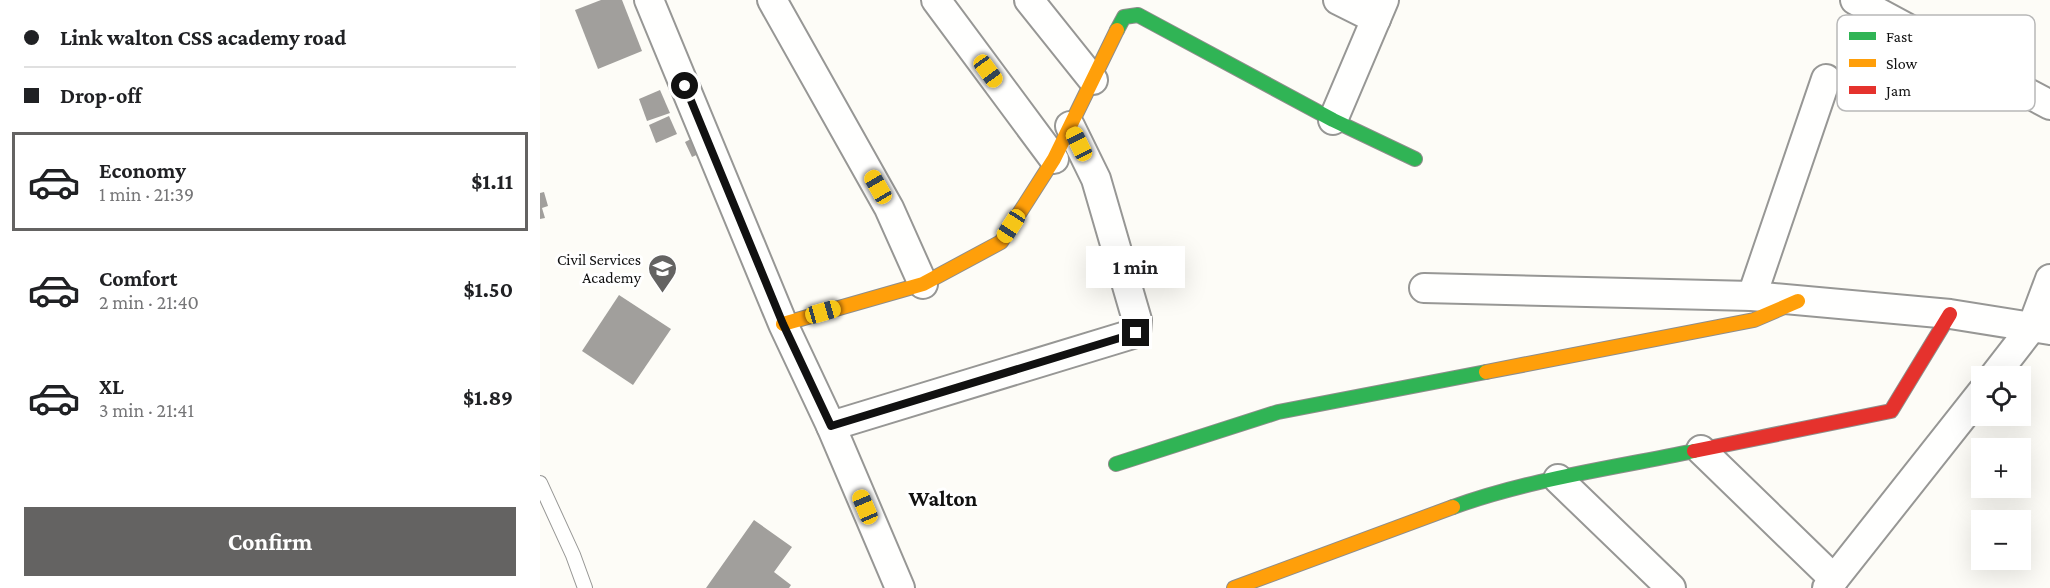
<!DOCTYPE html>
<meta charset="utf-8">
<style>
body{margin:0;font-family:"Crimson Pro",serif;background:#f6f6f6;color:#202124;height:100vh;display:flex;flex-direction:column;font-size:22px;white-space:nowrap}
*{box-sizing:border-box;margin:0}
p{font-size:20px;color:#757577}
.icon{flex:none;width:33px;height:33px;fill:none;stroke:currentColor;stroke-width:2;stroke-linecap:round;stroke-linejoin:round}
.map{position:relative;flex:1;overflow:hidden}
.panel{display:flex;flex-direction:column;background:#fff;width:540px}
.panel>*{flex:none}
.guide{display:grid;align-content:center;height:132px;padding:0 24px;background:#fff}
.fabs{position:absolute;left:1431px;top:366px;display:grid;gap:12px}
.fabs a{display:grid;place-items:center;width:60px;height:60px;border-radius:0px;background:#fff;box-shadow:0 6px 24px #0002;font-size:30px}
.end{position:absolute;width:27px;height:27px;margin:-14px;border:8px solid #111;background:#fff;box-shadow:0 0 0 3px #fff}
.from{border-radius:50%}
.bubble{position:absolute;height:42px;border-radius:0px;background:#fff;box-shadow:0 6px 24px #0002;font-size:20px;font-weight:700;line-height:42px;text-align:center}
.car{position:absolute;width:18px;height:36px;margin:-18px -9px;border-radius:8px;box-shadow:0 0 4px 2px #0007;background:linear-gradient(#f5c518 24%,#345 0 40%,#f5c518 0 76%,#345 0 86%,#f5c518 0)}
.guide b{display:flex;align-items:center;gap:21px;height:57px;font-size:22px}
.guide b+b{border-top:2px solid #e0e0e0}
.guide i{width:15px;height:15px;background:#202124}
ul{padding:0;list-style:none}
li{display:flex;align-items:center;gap:18px;height:99px;margin:0 12px 9px;padding:0 12px;border:3px solid transparent;border-radius:0px}
li div{flex:1}
li b{display:block;font-size:22px}
li em{font-style:normal;font-weight:700}
li.active{border-color:#646362}
li>.icon{width:54px;height:54px;stroke-width:1.5}
.button{display:flex;gap:12px;margin-top:auto;padding:12px 24px}
.button a{flex:1;height:69px;border-radius:0px;background:#646362;color:#fff;font-size:24px;font-weight:700;line-height:69px;text-align:center}
main{display:flex;flex:1;min-height:0}
.map>svg:first-child{display:block}
</style>
<main>
<section class="panel">
<div class="guide">
<b><i class="from"></i>Link walton CSS academy road</b>
<b><i></i>Drop-off</b>
</div>
<ul>
<li class="active"><svg class="icon" aria-label="car" viewBox="0 0 24 24"><path d="M5 17H2v-5l4-1 3-4h7l3 4 3 1v5h-3M9 17h6M6 11h13"/><circle cx="7" cy="17" r="2"/><circle cx="17" cy="17" r="2"/></svg><div><b>Economy</b><p>1 min · 21:39</p></div><em>$1.11</em></li>
<li><svg class="icon" aria-label="car" viewBox="0 0 24 24"><path d="M5 17H2v-5l4-1 3-4h7l3 4 3 1v5h-3M9 17h6M6 11h13"/><circle cx="7" cy="17" r="2"/><circle cx="17" cy="17" r="2"/></svg><div><b>Comfort</b><p>2 min · 21:40</p></div><em>$1.50</em></li>
<li><svg class="icon" aria-label="car" viewBox="0 0 24 24"><path d="M5 17H2v-5l4-1 3-4h7l3 4 3 1v5h-3M9 17h6M6 11h13"/><circle cx="7" cy="17" r="2"/><circle cx="17" cy="17" r="2"/></svg><div><b>XL</b><p>3 min · 21:41</p></div><em>$1.89</em></li>
</ul>
<div class="button"><a>Confirm</a></div>
</section>
<div class="map">
<svg width="1510" height="588" viewBox="0 0 1510 588">
<rect width="100%" height="100%" fill="#fdfcf7"/>
<g fill="#a19f9c">
<polygon points="61,0 82,0 102,51 58,69 35,10"/>
<polygon points="120,90 130,113 107,121 99,99"/>
<polygon points="129,116 137,134 116,143 109,125"/>
<polygon points="157,136 165,151 152,157 145,142"/>
<polygon points="4,192 8,206 2,208 5,218 0,219 0,193"/>
<polygon points="79,295 131,329 93,385 42,351"/>
<polygon points="214,520 252,547 234,572 251,585 249,588 166,588"/>
</g>
<g fill="none" stroke-linecap="round" stroke-linejoin="round">
<defs>
<polyline id="lane" points="0,483 33,555 45,588"/>
<g id="street">
<polyline points="109,0 243,324 291,426 360,588"/>
<polyline points="232,0 349,208 383,284"/>
<polyline points="396,0 514,159"/>
<polyline points="489,0 553,80"/>
<polyline points="798,0 836,19"/>
<polyline points="1315,0 1510,105"/>
<polyline points="793,120 844,0"/>
<polyline points="884,288 1212,296 1410,314 1510,330"/>
<polyline points="1212,296 1286,79"/>
<polyline points="1454,376 1492,327 1510,279"/>
<polyline points="291,426 596,333 597,320 556,179 530,126"/>
<polyline points="1161,450 1294,579"/>
<polyline points="1018,479 1131,588"/>
<polyline points="1287,588 1442,392"/>
</g>
<g id="fast">
<polyline points="577,30 584,17 598,15 793,120 875,159"/>
<polyline points="576,464 738,412 946,372"/>
<path d="M913,507C990,479 1074,468 1154,451"/>
</g>
<g id="slow">
<polyline points="243,324 383,284 461,242 514,159 577,30"/>
<polyline points="946,372 1214,320 1258,301"/>
<polyline points="694,588 913,507"/>
</g>
<polyline id="jam" points="1154,451 1351,411 1410,314"/>
</defs>
<use href="#lane" stroke="#979795" stroke-width="16"/>
<use href="#street" stroke="#979795" stroke-width="32"/>
<use href="#fast" stroke="#8e8d8b" stroke-width="16"/>
<use href="#slow" stroke="#8e8d8b" stroke-width="16"/>
<use href="#jam" stroke="#8e8d8b" stroke-width="16"/>
<use href="#lane" stroke="#fffffe" stroke-width="14"/>
<use href="#street" stroke="#fffffe" stroke-width="28"/>
<use href="#fast" stroke="#30b455" stroke-width="14"/>
<use href="#slow" stroke="#ff9f0a" stroke-width="14"/>
<use href="#jam" stroke="#e5322d" stroke-width="14"/>
</g>
<g fill="none" stroke-linecap="round" stroke-linejoin="round">
<polyline stroke="#111" stroke-width="8" points="145,86 243,324 291,426 596,333"/>
</g>
<defs>
<symbol id="university-pin" viewBox="-11 -11 22 30"><path d="M0 17L-7.5 6A9.5 9.5 0 1 1 7.5 6Z" fill="#646362" stroke="#fff"/><path d="M0-5L7-2L0 1L-7-2ZM-4 1L0 2.5L4 1V4Q0 6-4 4Z" fill="#fff"/></symbol>
</defs>
<g fill-rule="evenodd">
<use href="#university-pin" x="106" y="252" width="33" height="45"/>
</g>
<g text-anchor="middle" dominant-baseline="central" stroke-width="6" stroke-linejoin="round" paint-order="stroke">
<g font-size="16" fill="#111" stroke="#fff" text-anchor="end">
<text x="101" y="259">Civil Services<tspan x="101" dy="18">Academy</tspan></text>
</g>
<g font-size="22" font-weight="bold" fill="#111" stroke="#fff">
<text x="403" y="498">Walton</text>
</g>
</g>
<rect x="1297" y="15" width="198" height="96" rx="9" fill="#fff" stroke="#b8b8b8" stroke-width="1.5"/>
<rect x="1309" y="32" width="27" height="8" fill="#30b455"/>
<rect x="1309" y="59" width="27" height="8" fill="#ff9f0a"/>
<rect x="1309" y="86" width="27" height="8" fill="#e5322d"/>
<g font-size="16" fill="#111">
<text x="1346" y="42">Fast</text>
<text x="1346" y="69">Slow</text>
<text x="1346" y="96">Jam</text>
</g>
</svg>
<div class="fabs">
<a><svg class="icon" aria-label="locate" viewBox="0 0 24 24"><circle cx="12" cy="12" r="6"/><path d="M12 2v4M12 18v4M2 12h4M18 12h4"/></svg></a>
<a>+</a>
<a>−</a>
</div>
<i class="end from" style="left:145px;top:86px"></i>
<i class="end" style="left:596px;top:333px"></i>
<div class="bubble" style="left:546px;top:246px;width:99px">1 min</div>
<i class="car" style="left:448px;top:71px;rotate:144deg"></i>
<i class="car" style="left:539px;top:144px;rotate:334deg"></i>
<i class="car" style="left:338px;top:187px;rotate:330deg"></i>
<i class="car" style="left:471px;top:226px;rotate:213deg"></i>
<i class="car" style="left:283px;top:312px;rotate:74deg"></i>
<i class="car" style="left:325px;top:507px;rotate:337deg"></i>
</div>
</main>
